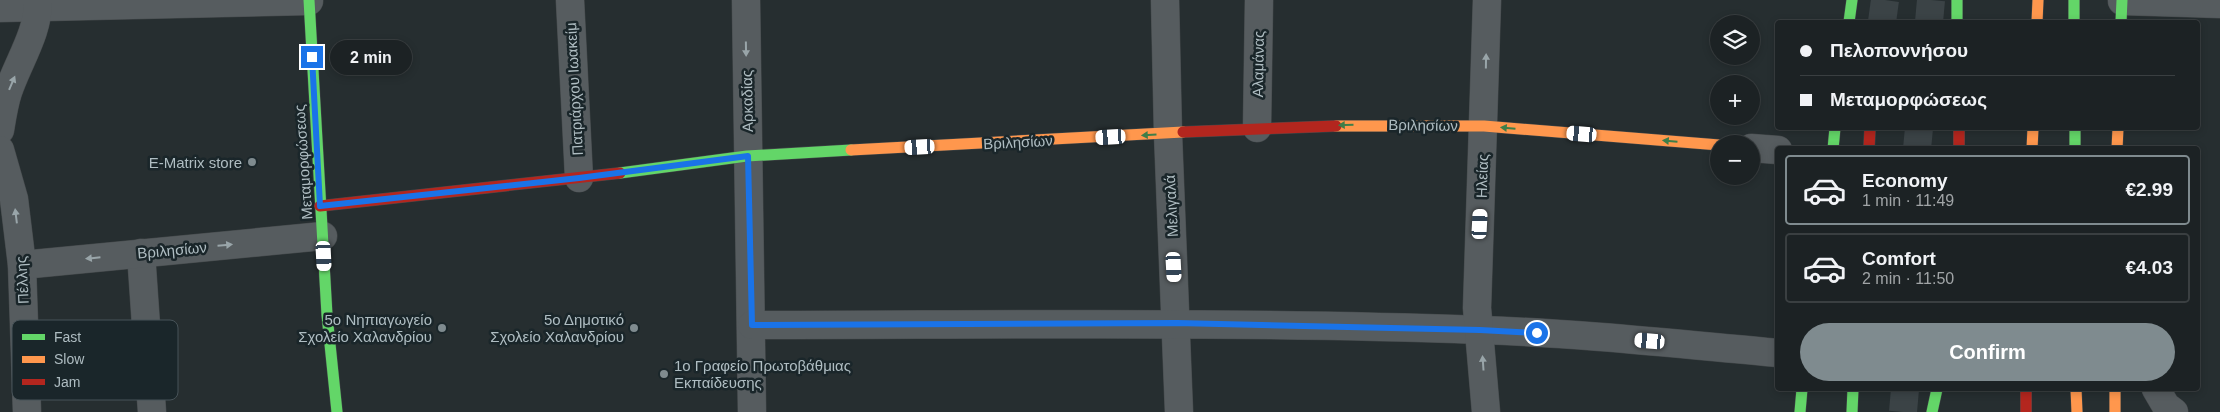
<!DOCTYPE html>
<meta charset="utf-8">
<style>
body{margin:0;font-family:Arial,sans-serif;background:#292f31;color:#f1f3f6;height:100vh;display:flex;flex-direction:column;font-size:19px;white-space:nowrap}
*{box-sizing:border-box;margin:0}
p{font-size:16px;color:#a0a4a6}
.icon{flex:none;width:28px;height:28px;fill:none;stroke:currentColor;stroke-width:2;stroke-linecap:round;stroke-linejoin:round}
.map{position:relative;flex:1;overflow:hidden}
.details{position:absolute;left:1775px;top:146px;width:425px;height:245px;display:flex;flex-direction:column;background:#1c2224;border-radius:5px;box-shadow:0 2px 8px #0003,0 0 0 1px #3a3f41}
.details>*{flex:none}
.top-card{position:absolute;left:1775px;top:20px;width:425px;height:110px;border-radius:5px;box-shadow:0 2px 8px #0003,0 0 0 1px #3a3f41;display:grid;align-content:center;height:110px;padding:0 25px;background:#1c2224}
.buttons{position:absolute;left:1710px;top:15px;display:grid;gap:10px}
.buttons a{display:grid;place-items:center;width:50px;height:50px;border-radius:50%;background:#1c2224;box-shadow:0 2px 8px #0003,0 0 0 1px #3a3f41;font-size:25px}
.end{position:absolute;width:22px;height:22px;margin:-11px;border:6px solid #1a73e8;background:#fff;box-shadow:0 0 0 2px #fff}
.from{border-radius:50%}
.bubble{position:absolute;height:35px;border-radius:18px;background:#1c2224;box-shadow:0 2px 8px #0003,0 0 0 1px #3a3f41;font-size:16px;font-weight:800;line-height:35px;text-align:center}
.car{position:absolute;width:15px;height:30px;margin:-15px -8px;border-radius:6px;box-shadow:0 0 4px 1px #0007;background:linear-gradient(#fff 24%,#345 0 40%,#fff 0 76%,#345 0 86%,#fff 0)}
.top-card b{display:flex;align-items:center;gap:18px;height:48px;font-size:19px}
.top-card b+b{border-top:1px solid #3a3f41}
.top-card i{width:12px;height:12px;background:#f1f3f6}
ul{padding:9px 0 0;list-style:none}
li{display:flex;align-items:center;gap:15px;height:70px;margin:0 10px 8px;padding:0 15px;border:2px solid #3a3f41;border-radius:5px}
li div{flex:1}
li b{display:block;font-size:19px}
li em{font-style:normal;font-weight:800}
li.current{border-color:#7f8b8f}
li>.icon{width:45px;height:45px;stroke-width:1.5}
.cta{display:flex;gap:10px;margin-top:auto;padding:10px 25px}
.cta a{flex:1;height:58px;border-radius:30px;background:#7f8b8f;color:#fff;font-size:20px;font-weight:800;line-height:58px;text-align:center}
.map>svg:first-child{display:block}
</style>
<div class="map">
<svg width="2220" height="412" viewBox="0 0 2220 412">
<rect width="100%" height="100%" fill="#262e30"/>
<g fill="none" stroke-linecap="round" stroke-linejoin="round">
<g stroke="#3b4346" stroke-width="28" stroke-dasharray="28 14" stroke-linecap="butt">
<polyline points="1882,22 1885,0"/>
<polyline points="1929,22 1931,0"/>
<polyline points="1917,149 1919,128"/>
<polyline points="1903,412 1905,389"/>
</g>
<defs>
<g id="street">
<polyline points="570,0 579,178"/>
<polyline points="746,0 752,412"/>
<polyline points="1165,0 1168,134 1179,412"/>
<polyline points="2122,1 2220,4"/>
<polyline points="0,8 309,1"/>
<polyline points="1257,128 1259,0"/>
<path d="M0,130C2,118 4,104 8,92C18,62 39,32 38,0"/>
<polyline points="1751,148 1778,150"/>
<polyline points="0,150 14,199 22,265 27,412"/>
<polyline points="141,253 152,412"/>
<polyline points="22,265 323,236"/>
<path d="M752,325C994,325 1237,321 1479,330C1579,333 1678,344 1778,353"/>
<polyline points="2156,389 2166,406 2174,412"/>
<polyline points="1486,412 1477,308 1487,0"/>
</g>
<g id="fast">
<polyline points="309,0 327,315 337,412"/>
<polyline points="1957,0 1957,22"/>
<polyline points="2074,0 2074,22"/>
<polyline points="1849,22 1852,0"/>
<polyline points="2121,22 2122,0"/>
<polyline points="2075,128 2075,149"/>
<polyline points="1833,149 1835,128"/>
<polyline points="620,173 747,156 851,150"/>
<polyline points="1800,412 1802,389"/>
<polyline points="1852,412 1853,389"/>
<polyline points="1932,412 1937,389"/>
</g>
<g id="slow">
<polyline points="2037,22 2038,0"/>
<polyline points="1336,126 1484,126 1719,145"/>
<polyline points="2032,149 2033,128"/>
<polyline points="2117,149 2118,128"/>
<polyline points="851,150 1183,132"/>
<polyline points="2076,389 2077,412"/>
<polyline points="2115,389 2115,412"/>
</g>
<g id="jam">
<polyline points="1959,128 1959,149"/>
<polyline points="1183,132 1336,126"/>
<polyline points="1869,149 1870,128"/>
<polyline points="320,206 620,173"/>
<polyline points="2026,389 2026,412"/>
</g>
</defs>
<use href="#street" stroke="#44494b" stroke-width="29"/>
<use href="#fast" stroke="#44494b" stroke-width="12"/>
<use href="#slow" stroke="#44494b" stroke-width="12"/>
<use href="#jam" stroke="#44494b" stroke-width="12"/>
<use href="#street" stroke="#565c5f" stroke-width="28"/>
<use href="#fast" stroke="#63d668" stroke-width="11"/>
<use href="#slow" stroke="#ff974d" stroke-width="11"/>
<use href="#jam" stroke="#b3261e" stroke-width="11"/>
</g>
<defs><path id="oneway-solid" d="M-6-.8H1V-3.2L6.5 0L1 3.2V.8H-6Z" transform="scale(1.25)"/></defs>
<g fill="#99a5a9">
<use href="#oneway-solid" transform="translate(746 49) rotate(89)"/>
<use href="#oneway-solid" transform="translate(1486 61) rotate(-89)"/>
<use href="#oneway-solid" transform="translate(12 83) rotate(-67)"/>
<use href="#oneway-solid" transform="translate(16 216) rotate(-97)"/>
<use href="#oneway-solid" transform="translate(225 245) rotate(-5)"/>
<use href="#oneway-solid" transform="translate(93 258) rotate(174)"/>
<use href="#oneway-solid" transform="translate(1483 363) rotate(-94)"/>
</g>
<g fill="#3e7e49">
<use href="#oneway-solid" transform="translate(1346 125) rotate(178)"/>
<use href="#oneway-solid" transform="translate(1508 128) rotate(-175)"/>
<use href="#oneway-solid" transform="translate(1149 135) rotate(177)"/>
<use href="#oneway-solid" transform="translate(1670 141) rotate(-175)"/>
</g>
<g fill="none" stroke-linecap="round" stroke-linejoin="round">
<polyline stroke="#1a73e8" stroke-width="6" points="312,57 320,206 579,178 748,156 752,325 1177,323 1480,330 1537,333"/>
</g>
<g fill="#7f8b8f" stroke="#1a262a" stroke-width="2">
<circle cx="252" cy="162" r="5"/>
<circle cx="442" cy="328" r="5"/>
<circle cx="634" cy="328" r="5"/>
<circle cx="664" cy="374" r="5"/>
</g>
<g text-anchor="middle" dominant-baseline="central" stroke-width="5" stroke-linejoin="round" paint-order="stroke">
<g font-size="15" fill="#afbdc2" stroke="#1a262a">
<text transform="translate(1258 64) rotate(-89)">Αλαμάνας</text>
<text transform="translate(574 89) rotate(-93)">Πατριάρχου Ιωακείμ</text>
<text transform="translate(747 101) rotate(-91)">Αρκαδίας</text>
<text transform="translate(1423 125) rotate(1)">Βριλησίων</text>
<text transform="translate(1018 142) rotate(-3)">Βριλησίων</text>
<text transform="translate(303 162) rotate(-94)">Μεταμορφώσεως</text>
<text transform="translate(1482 176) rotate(-88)">Ηλείας</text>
<text transform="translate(1171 206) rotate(-93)">Μελιγαλά</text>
<text transform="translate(172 250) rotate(-5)">Βριλησίων</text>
<text transform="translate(22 280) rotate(-93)">Πέλλης</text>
</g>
<g font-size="15" fill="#afbdc2" stroke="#1a262a" text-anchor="end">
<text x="242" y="162">E-Matrix store</text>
<text x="432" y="319">5ο Νηπιαγωγείο<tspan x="432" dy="17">Σχολείο Χαλανδρίου</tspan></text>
<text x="624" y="319">5ο Δημοτικό<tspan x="624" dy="17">Σχολείο Χαλανδρίου</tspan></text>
<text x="674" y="365" text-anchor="start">1ο Γραφείο Πρωτοβάθμιας<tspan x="674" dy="17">Εκπαίδευσης</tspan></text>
</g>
</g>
<rect x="12" y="320" width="166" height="80" rx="8" fill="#1a262a" stroke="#475358" stroke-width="1"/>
<rect x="22" y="334" width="23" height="6" fill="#63d668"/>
<rect x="22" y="356" width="23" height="7" fill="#ff974d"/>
<rect x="22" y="379" width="23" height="6" fill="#b3261e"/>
<g font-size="14" fill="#afbdc2">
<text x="54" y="342">Fast</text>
<text x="54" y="364">Slow</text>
<text x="54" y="387">Jam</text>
</g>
</svg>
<div class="buttons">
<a><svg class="icon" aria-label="layers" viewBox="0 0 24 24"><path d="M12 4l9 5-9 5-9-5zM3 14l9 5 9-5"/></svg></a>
<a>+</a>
<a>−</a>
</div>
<i class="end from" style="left:1537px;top:333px"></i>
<i class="end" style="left:312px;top:57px"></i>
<div class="bubble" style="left:330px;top:40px;width:82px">2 min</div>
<i class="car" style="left:1582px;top:134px;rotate:275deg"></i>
<i class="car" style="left:1111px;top:137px;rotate:267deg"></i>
<i class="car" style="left:920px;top:147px;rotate:267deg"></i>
<i class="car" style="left:1480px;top:224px;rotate:3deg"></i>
<i class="car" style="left:324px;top:256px;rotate:177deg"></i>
<i class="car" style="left:1174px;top:267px;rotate:177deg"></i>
<i class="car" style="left:1650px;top:341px;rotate:275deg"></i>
<div class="top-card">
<b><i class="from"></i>Πελοποννήσου</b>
<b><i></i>Μεταμορφώσεως</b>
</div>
<section class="details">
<ul>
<li class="current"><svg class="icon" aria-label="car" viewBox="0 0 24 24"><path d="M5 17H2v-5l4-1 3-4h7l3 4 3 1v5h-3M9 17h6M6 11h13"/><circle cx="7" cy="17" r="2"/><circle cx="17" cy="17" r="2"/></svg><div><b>Economy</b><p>1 min · 11:49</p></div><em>€2.99</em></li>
<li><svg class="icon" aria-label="car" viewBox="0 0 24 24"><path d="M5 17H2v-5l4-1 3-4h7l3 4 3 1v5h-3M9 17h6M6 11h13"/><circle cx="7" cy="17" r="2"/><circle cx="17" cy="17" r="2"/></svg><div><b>Comfort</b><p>2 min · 11:50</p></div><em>€4.03</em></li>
</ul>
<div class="cta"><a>Confirm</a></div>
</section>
</div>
